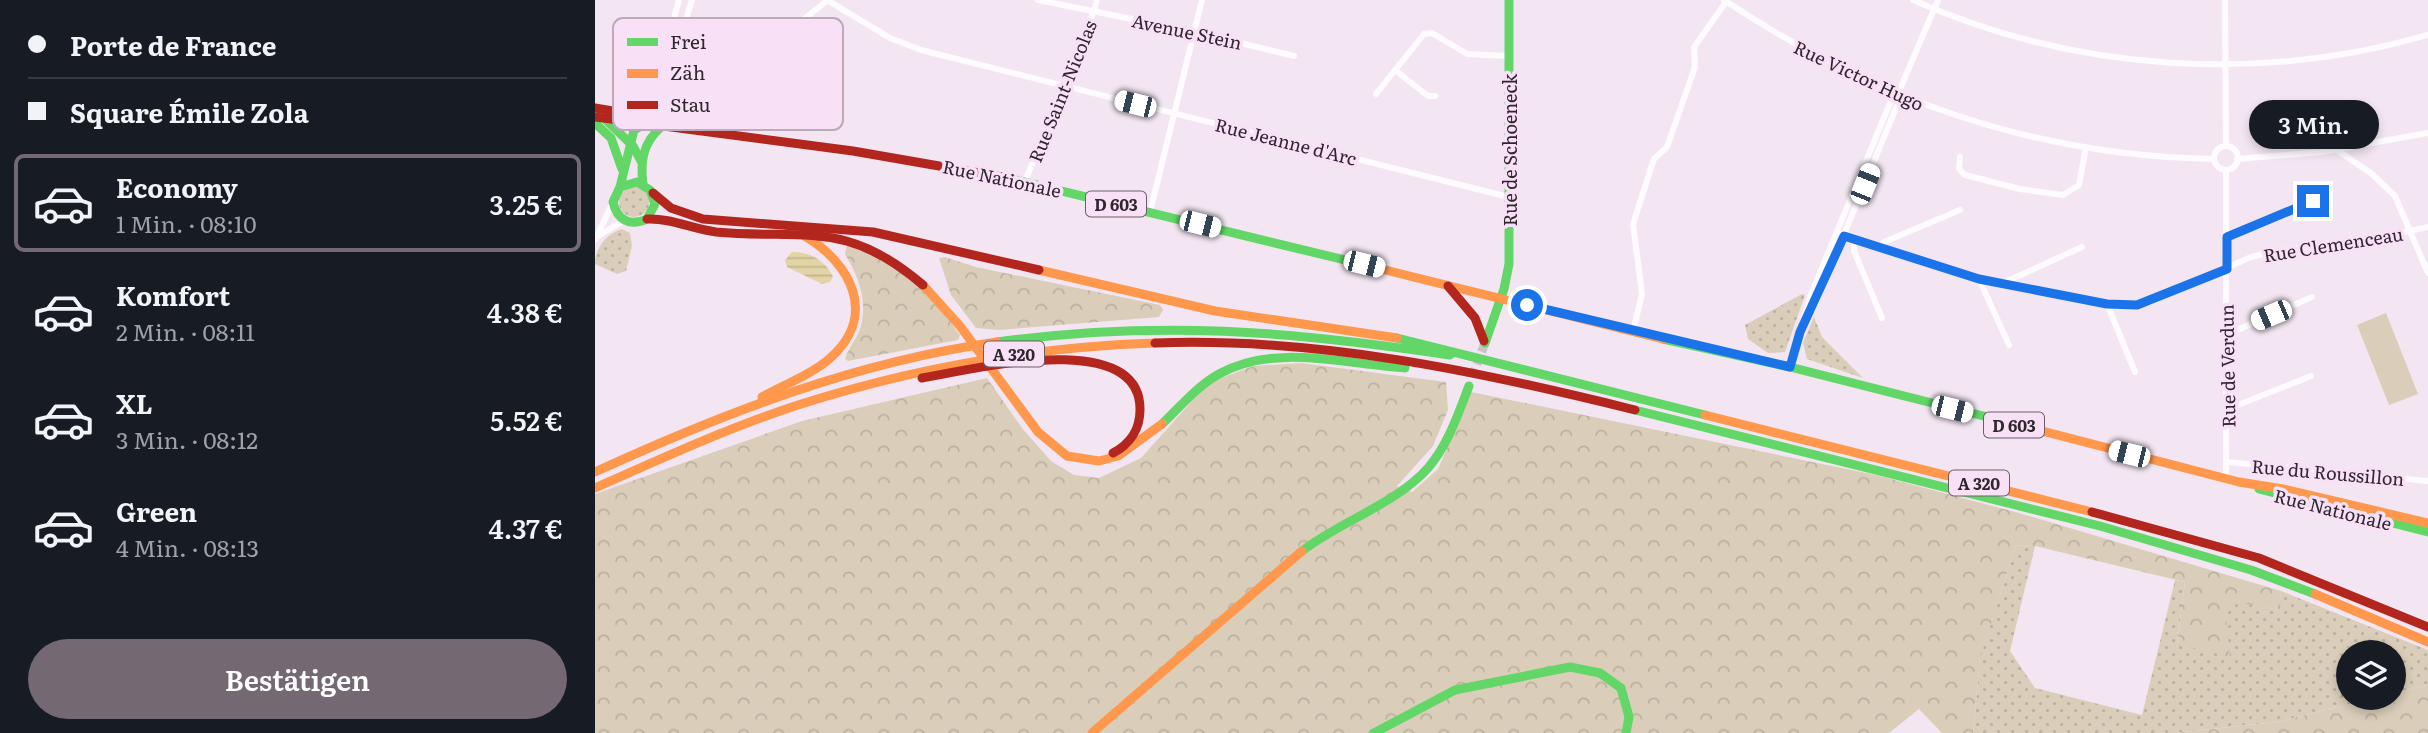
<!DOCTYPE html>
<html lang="de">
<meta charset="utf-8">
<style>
body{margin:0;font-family:Literata,serif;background:#20242c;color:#f1f3f6;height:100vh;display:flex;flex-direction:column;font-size:26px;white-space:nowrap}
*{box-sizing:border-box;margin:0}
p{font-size:23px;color:#9ea1a6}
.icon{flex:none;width:38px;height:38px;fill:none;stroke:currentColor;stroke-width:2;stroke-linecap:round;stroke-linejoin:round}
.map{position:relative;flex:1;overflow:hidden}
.panel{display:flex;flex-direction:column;background:#171b24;width:595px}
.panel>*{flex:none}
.top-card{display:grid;align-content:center;height:154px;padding:0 28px;background:#171b24}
.tools{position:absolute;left:1741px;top:640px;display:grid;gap:14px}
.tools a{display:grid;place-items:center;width:70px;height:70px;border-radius:50%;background:#171b24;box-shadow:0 4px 10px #0003;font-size:35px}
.end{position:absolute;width:32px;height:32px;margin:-16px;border:9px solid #1a73e8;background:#fff;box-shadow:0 0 0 4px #fff}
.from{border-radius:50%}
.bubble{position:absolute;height:49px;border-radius:24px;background:#171b24;box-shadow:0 4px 10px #0003;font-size:23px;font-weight:600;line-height:49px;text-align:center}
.car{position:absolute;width:21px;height:42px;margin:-21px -10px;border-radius:9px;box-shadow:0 0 5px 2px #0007;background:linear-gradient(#fff 24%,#345 0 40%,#fff 0 76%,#345 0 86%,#fff 0)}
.top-card b{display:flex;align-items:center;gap:24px;height:66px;font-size:26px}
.top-card b+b{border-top:2px solid #363941}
.top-card i{width:18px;height:18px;background:#f1f3f6}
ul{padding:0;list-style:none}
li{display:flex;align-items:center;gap:21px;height:98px;margin:0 14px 10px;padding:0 14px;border:4px solid transparent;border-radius:10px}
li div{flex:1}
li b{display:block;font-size:26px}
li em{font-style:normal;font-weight:600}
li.on{border-color:#746973}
li>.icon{width:63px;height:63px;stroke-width:1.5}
.button{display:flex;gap:14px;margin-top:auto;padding:14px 28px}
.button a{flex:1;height:80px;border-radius:42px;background:#746973;color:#fff;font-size:28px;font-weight:600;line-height:80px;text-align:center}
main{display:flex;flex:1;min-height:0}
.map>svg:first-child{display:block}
</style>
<main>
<section class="panel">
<div class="top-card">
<b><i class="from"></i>Porte de France</b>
<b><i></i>Square Émile Zola</b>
</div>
<ul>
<li class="on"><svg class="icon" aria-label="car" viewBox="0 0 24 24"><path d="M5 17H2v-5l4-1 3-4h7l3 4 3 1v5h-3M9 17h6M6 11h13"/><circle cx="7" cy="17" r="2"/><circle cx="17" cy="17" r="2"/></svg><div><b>Economy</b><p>1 Min. · 08:10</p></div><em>3.25 €</em></li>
<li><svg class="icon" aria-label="car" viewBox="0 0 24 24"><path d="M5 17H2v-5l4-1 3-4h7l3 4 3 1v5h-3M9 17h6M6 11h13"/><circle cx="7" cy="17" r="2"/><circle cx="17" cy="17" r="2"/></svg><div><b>Komfort</b><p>2 Min. · 08:11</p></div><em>4.38 €</em></li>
<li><svg class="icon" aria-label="car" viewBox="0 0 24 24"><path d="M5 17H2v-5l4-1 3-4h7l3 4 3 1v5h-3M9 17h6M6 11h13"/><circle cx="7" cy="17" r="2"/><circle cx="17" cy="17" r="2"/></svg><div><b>XL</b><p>3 Min. · 08:12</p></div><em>5.52 €</em></li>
<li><svg class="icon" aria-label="car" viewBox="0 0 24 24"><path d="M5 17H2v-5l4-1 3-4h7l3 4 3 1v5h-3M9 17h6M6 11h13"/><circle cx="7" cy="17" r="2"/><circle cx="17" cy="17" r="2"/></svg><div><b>Green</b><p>4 Min. · 08:13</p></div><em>4.37 €</em></li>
</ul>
<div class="button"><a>Bestätigen</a></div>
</section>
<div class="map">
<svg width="1833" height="733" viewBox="0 0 1833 733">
<defs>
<pattern id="grass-dots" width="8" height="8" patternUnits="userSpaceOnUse" patternTransform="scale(1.75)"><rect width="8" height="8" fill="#daceba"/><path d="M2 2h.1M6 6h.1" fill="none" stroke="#bbb1a0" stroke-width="1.8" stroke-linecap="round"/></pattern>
<pattern id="forest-crowns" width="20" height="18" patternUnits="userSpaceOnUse" patternTransform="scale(1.75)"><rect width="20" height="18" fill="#daceba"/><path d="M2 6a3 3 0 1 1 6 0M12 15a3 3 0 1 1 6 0" fill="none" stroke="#bbb1a0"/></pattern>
<pattern id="water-rules" width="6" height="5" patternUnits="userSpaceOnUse" patternTransform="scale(1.75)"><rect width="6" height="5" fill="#e3d4a6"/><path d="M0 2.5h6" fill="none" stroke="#c3b68f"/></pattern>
</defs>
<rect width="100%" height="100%" fill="#f3e6f2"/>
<g fill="url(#grass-dots)">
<circle cx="39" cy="202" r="15"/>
<path d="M27,229L35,233L37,246L31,271L22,274L0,264C0,248 11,234 27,229Z"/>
<polygon points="1207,294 1210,295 1190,352 1173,353 1153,339 1150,325"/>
<polygon points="1219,317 1227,337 1268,378 1212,359 1208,343"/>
<polygon points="1421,545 1440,546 1415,651 1440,688 1547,715 1580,580 1590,582 1582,644 1629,599 1684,610 1686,591 1833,650 1833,685 1799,693 1799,653 1754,653 1754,698 1779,698 1682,722 1578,733 1378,733 1385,657"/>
</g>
<g fill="url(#forest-crowns)">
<path d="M252,245C299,252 339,298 365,335L363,340L253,361L250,359C253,349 259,342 263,334C275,306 264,277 250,254Z"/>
<polygon points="350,257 381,267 565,305 568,310 564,317 404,330 381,328 356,295 344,258"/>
<polygon points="706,363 851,382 853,410 838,446 802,486 817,492 843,469 876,392 1281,475 1424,513 1686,591 1685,610 1629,600 1635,657 1582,644 1590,582 1440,546 1421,545 1385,658 1378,733 1347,733 1324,709 1294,733 0,733 0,494 207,421 392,378 427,428 456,461 479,475 504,478 546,458 613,383 658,366"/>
<polygon points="1833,685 1833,733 1578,733 1682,722 1779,698 1799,698 1799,693"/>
</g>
<polygon fill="#daceba" points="1791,313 1823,394 1794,405 1762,325"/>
<path fill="url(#water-rules)" d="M197,252C214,251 231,261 238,277L235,282L227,284L192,267L190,260Z"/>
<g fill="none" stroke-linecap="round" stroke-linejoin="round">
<polyline stroke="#ccc0cb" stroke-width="9" stroke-dasharray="9 4.5" stroke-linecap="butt" points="877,377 890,343"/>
<g stroke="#fdfbfd" stroke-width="6">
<polyline points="232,0 295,38 326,50 914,197"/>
<polyline points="443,0 596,31 699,56"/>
<path d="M1129,0C1278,99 1438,156 1619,159"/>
<path d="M1318,0C1478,71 1664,84 1833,35"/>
<polyline points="1630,0 1631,146"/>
<polyline points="800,70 833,96 840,96"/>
<polyline points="781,94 829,34 837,33 872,54 914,56"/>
<polyline points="55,105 108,114 128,109 199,27 233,0"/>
<polyline points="64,108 97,0"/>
<polyline points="52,116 84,0"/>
<circle cx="1631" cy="158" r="12"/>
<polyline points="1742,150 1777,174 1800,196 1833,273"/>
<polyline points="1365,157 1364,169 1370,175 1425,189 1468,195 1484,185 1491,147"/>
<polyline points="1642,159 1727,152 1833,133"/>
<polyline points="430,181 492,32 502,0"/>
<polyline points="555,212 607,0"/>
<polyline points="1242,233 1404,284 1531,306 1555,302 1656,257 1680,251 1783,238 1833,227"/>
<polyline points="3,236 28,221"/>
<polyline points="1632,237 1718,201"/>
<polyline points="1259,239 1259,251 1287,318"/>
<polyline points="0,240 17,204"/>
<polyline points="1285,248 1289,242 1365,210"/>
<polyline points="1384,279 1414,345"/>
<polyline points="1406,284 1487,247"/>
<polyline points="1512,304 1540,372"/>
<polyline points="1038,331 1047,294 1038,224 1059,159 1072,147 1100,67 1099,47 1131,2"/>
<polyline points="1205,332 1219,307 1303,103 1302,96"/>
<polyline points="1631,335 1717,297"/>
<polyline points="1195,367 1215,297 1295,103 1302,96 1343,0"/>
<polyline points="1633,409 1716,376"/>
<polyline points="1633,462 1833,481"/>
<polyline points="1631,479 1631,170"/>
</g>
<g stroke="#63d668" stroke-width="9">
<polyline points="10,119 38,146 46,161"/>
<polyline points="0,123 16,138 27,169"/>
<polyline points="413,178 754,261"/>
<path d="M48,184C45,161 48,143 66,127"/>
<path d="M25,187L42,182L55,190L60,204L52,219C35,227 22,220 18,202L25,187L39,130L61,118"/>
<polyline points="802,338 1110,415"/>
<polyline points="1068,339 1195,367 1412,422"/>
<path d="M402,342C563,320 695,331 855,355"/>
<polyline points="890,343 909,289 914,264 914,0"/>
<polyline points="1040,410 1505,526 1656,570 1720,594"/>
<path d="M567,424C585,407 602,386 624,374C680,343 749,364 810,368"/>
<polyline points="1664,489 1833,532"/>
<path d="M707,551C746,521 801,504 833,468C853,445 863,414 874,386"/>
<polyline points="779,733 860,690 975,667 1005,673 1026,688 1034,717 1031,733"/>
</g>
<g stroke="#ff974d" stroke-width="9">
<polyline points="754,261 1068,339"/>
<polyline points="444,270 620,311 802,338"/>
<polyline points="328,285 365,326 443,432 472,456 504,461 523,456 567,424"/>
<path d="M167,397C188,385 214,376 233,360C284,317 257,263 208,235"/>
<polyline points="1110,415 1497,512"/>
<polyline points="1412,422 1644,482 1688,489 1833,523"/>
<path d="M0,472C129,413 260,362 402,342"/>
<path d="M0,488C67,458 133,428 203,405C319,368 438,347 560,343"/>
<polyline points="1720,594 1833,642"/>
<polyline points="497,733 707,551"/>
</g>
<g stroke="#b3261e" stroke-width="9">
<polyline points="0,108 123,129"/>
<polyline points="0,117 258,151 413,178"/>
<polyline points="58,193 76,208 108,219 278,232 444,270"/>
<path d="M52,219C76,218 97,229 121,232C211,240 251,219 328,285"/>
<polyline points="853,286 880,318 889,341"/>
<path d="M560,343C722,337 883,371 1040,410"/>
<path d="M327,378C375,370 546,327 545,410C545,429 535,444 518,453"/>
<polyline points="1497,512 1664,558 1833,627"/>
</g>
</g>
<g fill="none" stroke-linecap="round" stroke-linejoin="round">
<polyline stroke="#1a73e8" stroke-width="9" points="932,305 1195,367 1205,332 1249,236 1384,279 1512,304 1542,305 1632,269 1632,237 1718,201"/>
</g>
<g text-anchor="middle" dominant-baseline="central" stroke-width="7" stroke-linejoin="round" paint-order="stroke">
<g fill="#f8e1f6" stroke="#6b5e6a" stroke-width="2">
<rect x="491" y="191.5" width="60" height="25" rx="5"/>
<rect x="389" y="341.5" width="60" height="25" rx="5"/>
<rect x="1389" y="412.5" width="60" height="25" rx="5"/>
<rect x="1354" y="470.5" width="60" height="25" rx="5"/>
</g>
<g font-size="16" font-weight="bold" fill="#2f262e">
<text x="521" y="204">D 603</text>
<text x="419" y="354">A 320</text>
<text x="1419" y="425">D 603</text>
<text x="1384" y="483">A 320</text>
</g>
<g font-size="18" fill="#2f262e" stroke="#f8e1f6">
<text transform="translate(592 31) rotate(12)">Avenue Stein</text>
<text transform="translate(1264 75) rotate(25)">Rue Victor Hugo</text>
<text transform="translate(467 91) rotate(-68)">Rue Saint-Nicolas</text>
<text transform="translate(691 141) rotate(14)">Rue Jeanne d'Arc</text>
<text transform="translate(914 150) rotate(-90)">Rue de Schoeneck</text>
<text transform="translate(407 178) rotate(12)">Rue Nationale</text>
<text transform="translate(1738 244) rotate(-9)">Rue Clemenceau</text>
<text transform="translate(1632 366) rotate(-91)">Rue de Verdun</text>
<text transform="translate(1733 472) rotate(5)">Rue du Roussillon</text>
<text transform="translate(1738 509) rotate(14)">Rue Nationale</text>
</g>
</g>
<rect x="18" y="18" width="230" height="112" rx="10" fill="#f8e1f6" stroke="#bca9ba" stroke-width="2"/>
<rect x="32" y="38" width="31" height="8" fill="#63d668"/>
<rect x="32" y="69" width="31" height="9" fill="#ff974d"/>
<rect x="32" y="101" width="31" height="8" fill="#b3261e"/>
<g font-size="19" fill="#2f262e">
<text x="75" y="49">Frei</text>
<text x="75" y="80">Zäh</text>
<text x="75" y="112">Stau</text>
</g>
</svg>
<div class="tools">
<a><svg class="icon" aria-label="layers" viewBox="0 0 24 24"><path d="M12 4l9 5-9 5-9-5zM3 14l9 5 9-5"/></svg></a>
</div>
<i class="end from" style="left:932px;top:305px"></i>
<i class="end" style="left:1718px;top:201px"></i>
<div class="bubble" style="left:1654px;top:100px;width:130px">3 Min.</div>
<i class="car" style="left:540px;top:104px;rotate:284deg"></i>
<i class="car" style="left:1270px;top:184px;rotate:22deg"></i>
<i class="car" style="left:605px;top:224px;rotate:104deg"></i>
<i class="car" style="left:769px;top:264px;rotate:104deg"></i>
<i class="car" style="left:1676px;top:315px;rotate:247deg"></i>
<i class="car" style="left:1357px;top:409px;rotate:104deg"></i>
<i class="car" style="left:1534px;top:454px;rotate:284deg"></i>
</div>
</main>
